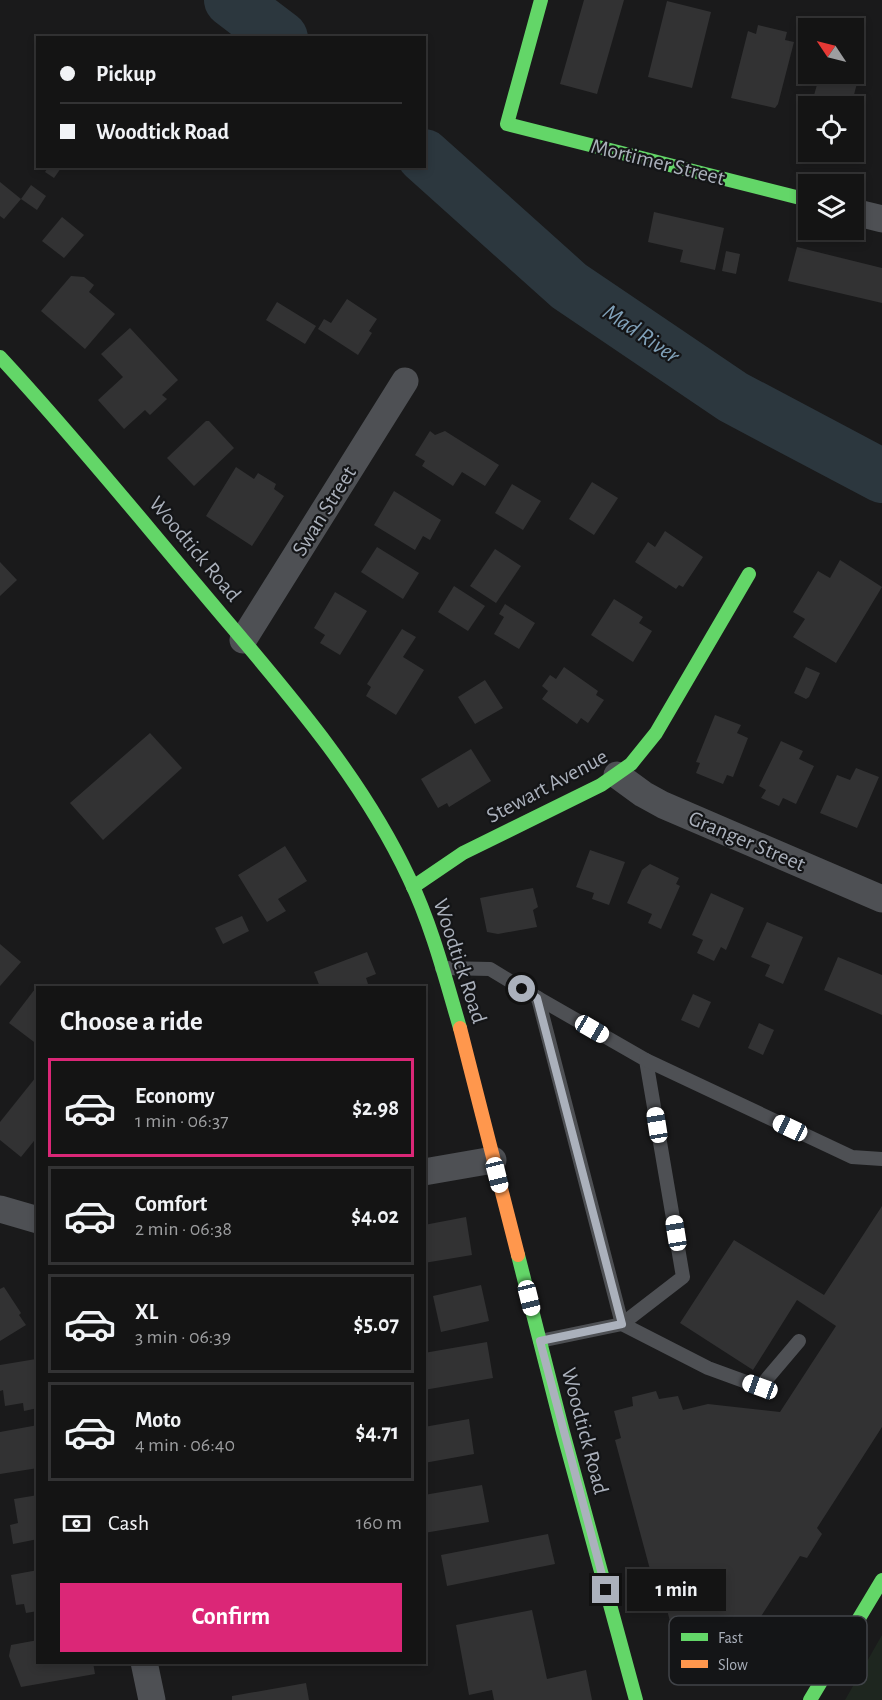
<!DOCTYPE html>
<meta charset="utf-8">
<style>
body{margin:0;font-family:"Alegreya Sans",sans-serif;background:#212122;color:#f1f3f6;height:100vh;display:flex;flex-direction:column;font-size:22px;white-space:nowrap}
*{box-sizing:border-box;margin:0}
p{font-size:20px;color:#9d9ea0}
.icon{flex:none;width:33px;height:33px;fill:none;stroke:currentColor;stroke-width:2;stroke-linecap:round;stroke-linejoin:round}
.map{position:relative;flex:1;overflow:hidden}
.details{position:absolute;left:36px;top:986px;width:390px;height:678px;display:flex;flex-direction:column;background:#141414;border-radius:0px;box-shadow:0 3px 9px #0003,0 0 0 2px #333334}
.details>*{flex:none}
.guide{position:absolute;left:36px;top:36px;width:390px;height:132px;border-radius:0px;box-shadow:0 3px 9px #0003,0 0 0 2px #333334;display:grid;align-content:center;height:132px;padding:0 24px;background:#141414}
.needle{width:39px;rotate:305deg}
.fabs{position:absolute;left:798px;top:18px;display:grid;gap:12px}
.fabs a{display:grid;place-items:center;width:66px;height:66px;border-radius:0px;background:#141414;box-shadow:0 3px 9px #0003,0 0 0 2px #333334;font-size:30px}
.end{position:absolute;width:27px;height:27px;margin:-14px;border:8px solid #abb1bc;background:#111;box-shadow:0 0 0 3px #111}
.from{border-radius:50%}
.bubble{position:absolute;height:42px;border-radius:0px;background:#141414;box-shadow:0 3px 9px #0003,0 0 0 2px #333334;font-size:20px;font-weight:700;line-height:42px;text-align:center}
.car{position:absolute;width:18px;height:36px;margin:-18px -9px;border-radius:8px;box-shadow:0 0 4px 2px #0007;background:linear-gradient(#fff 24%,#345 0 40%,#fff 0 76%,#345 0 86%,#fff 0)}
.guide b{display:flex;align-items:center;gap:21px;height:57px;font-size:22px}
.guide b+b{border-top:2px solid #333334}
.guide i{width:15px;height:15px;background:#f1f3f6}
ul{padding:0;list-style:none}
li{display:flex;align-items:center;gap:18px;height:99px;margin:0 12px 9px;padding:0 12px;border:3px solid #333334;border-radius:0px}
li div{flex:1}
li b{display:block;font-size:22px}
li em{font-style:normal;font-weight:700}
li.current{border-color:#db2777}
li>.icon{width:54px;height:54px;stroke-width:1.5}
h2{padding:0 24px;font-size:27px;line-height:72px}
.pay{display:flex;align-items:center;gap:15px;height:66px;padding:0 24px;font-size:22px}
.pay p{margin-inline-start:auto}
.cta{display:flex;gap:12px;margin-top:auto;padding:12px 24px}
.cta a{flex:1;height:69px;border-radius:0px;background:#db2777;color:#fff;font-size:24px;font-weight:700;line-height:69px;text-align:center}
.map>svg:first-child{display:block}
</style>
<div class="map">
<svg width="882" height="1700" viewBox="0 0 882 1700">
<rect width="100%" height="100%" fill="#1a1a1b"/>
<polygon fill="#1e261f" points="882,1635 882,1700 845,1700"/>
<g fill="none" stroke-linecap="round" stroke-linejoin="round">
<g stroke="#2c373e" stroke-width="54">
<polyline points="231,0 281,38"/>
<polyline points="424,156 569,286 733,397 882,476"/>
</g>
</g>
<g fill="#323233">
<polygon points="584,0 624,0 597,94 560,84"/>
<polygon points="667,1 711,12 692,88 648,77"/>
<polygon points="758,25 787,32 785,40 794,42 778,104 775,108 731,98 748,31 756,34"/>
<polygon points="854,45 860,47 859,51 865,53 851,106 811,106 820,74 854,74"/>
<polygon points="49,166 61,168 54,178 45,172"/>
<polygon points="0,182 21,199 4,219 0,216"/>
<polygon points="31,185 46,196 37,210 21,199"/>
<polygon points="654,212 724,228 715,270 680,262 683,250 648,242"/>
<polygon points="62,217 84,235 64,258 42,241"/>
<polygon points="797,247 882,268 882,303 788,281"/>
<polygon points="726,251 740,254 736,274 722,271"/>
<polygon points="71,276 84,277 94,285 89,292 115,314 85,349 41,311"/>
<polygon points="347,299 377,319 369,331 372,333 358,355 318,329 324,319 331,323"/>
<polygon points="277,302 316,326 305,344 266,320"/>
<polygon points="130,328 178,380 162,395 167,399 150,415 145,410 124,429 98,400 123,377 101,354"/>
<polygon points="206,421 209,421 234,448 194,486 167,458"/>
<polygon points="430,431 435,435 445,431 499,465 485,486 462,472 453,486 422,466 425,461 415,455"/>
<polygon points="236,467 254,479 258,473 276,484 274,489 284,496 252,546 206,516"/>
<polygon points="592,482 618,498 594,535 569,519"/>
<polygon points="512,484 541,501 523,530 495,513"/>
<polygon points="394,491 441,520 430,540 423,536 415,550 374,525"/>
<polygon points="665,531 703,557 683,587 679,585 676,589 635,562 648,542 655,547"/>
<polygon points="377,547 419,573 403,599 361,572"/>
<polygon points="495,549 521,566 496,603 470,586"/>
<polygon points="840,560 882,587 836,663 793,637 805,619 793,612 818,571 830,578"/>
<polygon points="0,562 17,580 0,596"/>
<polygon points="454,586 485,606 468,631 438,612"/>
<polygon points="335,592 367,611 340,655 320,643 325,635 314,628"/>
<polygon points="614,599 643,617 639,623 652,631 633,662 591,635"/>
<polygon points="505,604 535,623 519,649 494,634 504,617 499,614"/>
<polygon points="402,629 416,637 403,657 424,670 396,715 366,696 371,687 367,684"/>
<polygon points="564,667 598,691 596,695 604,700 588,723 581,718 577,724 542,699 548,691 542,686 550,675 556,679"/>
<polygon points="806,667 820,673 809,697 806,699 794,693"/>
<polygon points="485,680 503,708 475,724 458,697"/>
<polygon points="715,715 741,725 737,733 748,738 733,777 727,775 723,784 696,773 700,763 696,762"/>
<polygon points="150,733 182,768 103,840 70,803"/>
<polygon points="781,741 803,751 799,759 814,766 796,804 783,798 779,806 761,798 766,790 759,786"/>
<polygon points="471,749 491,781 449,807 447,803 438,808 421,779"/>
<polygon points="856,768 879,777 857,828 820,813 837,775 850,780"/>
<polygon points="285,846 307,881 278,899 286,911 267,922 238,875"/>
<polygon points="590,850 625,862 609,905 592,899 594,893 576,887"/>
<polygon points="650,864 679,878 676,884 680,886 661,929 648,923 652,914 627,903 642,870"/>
<polygon points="533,888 538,907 533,910 537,927 498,934 487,932 480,898"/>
<polygon points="711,893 744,908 726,950 721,947 714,961 697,953 703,940 692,935"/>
<polygon points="242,916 249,931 223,944 215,928"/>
<polygon points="767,922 803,937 783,984 765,976 770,965 751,957"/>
<polygon points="0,944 21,962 0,986"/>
<polygon points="367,952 376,974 366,978 369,987 320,987 314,972"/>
<polygon points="838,957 882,975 882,1015 824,990"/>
<polygon points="35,989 38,991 38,1045 9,1023"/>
<polygon points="693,994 711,1002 699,1028 681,1020"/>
<polygon points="759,1023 774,1030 763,1055 748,1048"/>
<polygon points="36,1077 38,1079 38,1136 21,1157 0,1140 0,1122"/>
<polygon points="882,1206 882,1427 817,1528 822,1534 807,1558 800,1556 723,1675 676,1645 664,1598 658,1599 615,1440 621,1438 614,1411 633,1406 632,1397 656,1391 659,1399 678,1396 683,1410 708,1404 780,1412 836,1326 797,1300 753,1370 680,1323 734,1240 824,1295"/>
<polygon points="466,1217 472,1255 424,1263 424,1225"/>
<polygon points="481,1285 489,1321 441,1332 433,1296"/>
<polygon points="4,1287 21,1313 19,1315 26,1325 0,1341 0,1289"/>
<polygon points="487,1342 493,1378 424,1390 424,1353"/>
<polygon points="36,1359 38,1362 38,1408 24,1411 23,1403 5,1406 3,1390 0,1391 0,1365"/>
<polygon points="469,1419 474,1454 424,1463 424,1427"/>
<polygon points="38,1425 38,1468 0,1474 0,1432"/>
<polygon points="482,1485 489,1522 424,1533 424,1495"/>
<polygon points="38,1495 38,1539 13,1544 10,1525 18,1523 14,1499"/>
<polygon points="548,1534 555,1564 447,1586 441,1555"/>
<polygon points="38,1570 38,1611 26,1613 24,1604 16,1605 11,1575"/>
<polygon points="532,1610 547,1679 586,1670 592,1700 494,1700 492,1690 469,1695 456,1625"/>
<polygon points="38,1640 38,1662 93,1662 95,1674 21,1687 9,1656 11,1645"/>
<polygon points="306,1683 309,1700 232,1700 232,1696"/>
</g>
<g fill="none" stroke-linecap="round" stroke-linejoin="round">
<g stroke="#4e5054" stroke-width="14">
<polyline points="442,968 490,969 538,998 646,1060 683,1277 622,1324 540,1341"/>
<polyline points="538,998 622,1324 708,1368 760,1387 799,1341"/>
<polyline points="646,1060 852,1157 882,1159"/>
</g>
<g stroke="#4e5054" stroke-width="27">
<polyline points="854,212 882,219"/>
<polyline points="243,640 405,381"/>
<polyline points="617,775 643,794 663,805 882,899"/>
<polyline points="424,1172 493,1160"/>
<polyline points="0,1209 38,1220"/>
<polyline points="144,1662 152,1700"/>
</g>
<g stroke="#63d668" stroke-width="14">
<polyline points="541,0 507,124 808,200"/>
<path d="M0,357C69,431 133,510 199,588C275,679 358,769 409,878C432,926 445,977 460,1028"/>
<polyline points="413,887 463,853 601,785 631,764 656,733 749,574"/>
<polyline points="518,1255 563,1432 636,1700"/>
<polyline points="810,1700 882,1580"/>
</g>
<polyline stroke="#ff974d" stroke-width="14" points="460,1028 518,1255"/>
</g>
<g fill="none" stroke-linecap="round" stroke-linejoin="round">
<polyline stroke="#abb1bc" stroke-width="8" points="522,989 537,998 622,1324 540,1341 606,1590"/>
</g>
<g text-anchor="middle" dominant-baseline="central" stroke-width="4.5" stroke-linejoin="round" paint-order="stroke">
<g font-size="22" fill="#abb1bc" stroke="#141517">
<text transform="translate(658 162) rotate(14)">Mortimer Street</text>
<text transform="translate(324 511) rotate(-58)">Swan Street</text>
<text transform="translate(195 549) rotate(50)">Woodtick Road</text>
<text transform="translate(547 786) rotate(-28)">Stewart Avenue</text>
<text transform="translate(747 841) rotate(23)">Granger Street</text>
<text transform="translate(460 961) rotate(72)">Woodtick Road</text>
<text transform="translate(585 1431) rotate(75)">Woodtick Road</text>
</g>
<g font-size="24" font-style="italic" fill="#80a1b9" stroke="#141517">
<text transform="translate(641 334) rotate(34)">Mad River</text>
</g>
</g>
<rect x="669" y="1616" width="198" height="69" rx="9" fill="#141517" stroke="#414449" stroke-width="1.5"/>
<rect x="681" y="1633" width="27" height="8" fill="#63d668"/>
<rect x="681" y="1660" width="27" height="8" fill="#ff974d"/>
<g font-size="16" fill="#abb1bc">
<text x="718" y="1643">Fast</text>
<text x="718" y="1670">Slow</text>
</g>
</svg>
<div class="fabs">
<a><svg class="needle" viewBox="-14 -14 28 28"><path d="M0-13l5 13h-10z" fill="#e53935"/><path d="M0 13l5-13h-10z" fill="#9d9ea0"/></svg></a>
<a><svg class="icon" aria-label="locate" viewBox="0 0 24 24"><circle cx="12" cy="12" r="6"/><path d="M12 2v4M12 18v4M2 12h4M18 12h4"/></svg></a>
<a><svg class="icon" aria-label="layers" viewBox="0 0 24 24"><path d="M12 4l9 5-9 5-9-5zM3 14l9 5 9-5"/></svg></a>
</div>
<i class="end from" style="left:522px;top:989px"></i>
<i class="end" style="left:606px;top:1590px"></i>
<div class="bubble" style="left:627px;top:1569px;width:99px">1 min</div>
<i class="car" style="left:592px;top:1029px;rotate:120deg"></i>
<i class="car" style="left:657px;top:1125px;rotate:351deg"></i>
<i class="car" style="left:790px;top:1128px;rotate:295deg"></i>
<i class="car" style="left:497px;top:1175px;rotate:166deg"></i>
<i class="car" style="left:676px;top:1233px;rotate:351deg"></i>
<i class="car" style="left:529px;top:1298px;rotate:166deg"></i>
<i class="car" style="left:760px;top:1387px;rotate:290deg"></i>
<div class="guide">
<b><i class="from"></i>Pickup</b>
<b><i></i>Woodtick Road</b>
</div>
<section class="details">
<h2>Choose a ride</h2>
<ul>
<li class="current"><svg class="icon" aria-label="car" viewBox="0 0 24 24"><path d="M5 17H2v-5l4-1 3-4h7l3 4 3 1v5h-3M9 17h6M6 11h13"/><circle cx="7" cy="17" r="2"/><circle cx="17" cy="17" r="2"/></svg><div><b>Economy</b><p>1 min · 06:37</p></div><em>$2.98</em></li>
<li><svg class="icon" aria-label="car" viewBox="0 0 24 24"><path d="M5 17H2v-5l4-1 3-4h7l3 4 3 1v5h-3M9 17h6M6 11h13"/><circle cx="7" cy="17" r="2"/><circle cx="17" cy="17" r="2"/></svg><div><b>Comfort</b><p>2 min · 06:38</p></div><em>$4.02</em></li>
<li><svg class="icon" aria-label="car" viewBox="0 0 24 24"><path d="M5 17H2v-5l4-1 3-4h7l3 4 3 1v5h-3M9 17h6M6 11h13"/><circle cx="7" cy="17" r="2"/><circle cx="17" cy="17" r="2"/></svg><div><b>XL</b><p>3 min · 06:39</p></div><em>$5.07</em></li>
<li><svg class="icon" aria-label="car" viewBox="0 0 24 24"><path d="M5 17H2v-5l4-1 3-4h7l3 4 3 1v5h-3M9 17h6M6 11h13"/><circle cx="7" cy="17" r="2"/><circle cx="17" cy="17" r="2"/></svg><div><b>Moto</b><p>4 min · 06:40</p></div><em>$4.71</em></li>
</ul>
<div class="pay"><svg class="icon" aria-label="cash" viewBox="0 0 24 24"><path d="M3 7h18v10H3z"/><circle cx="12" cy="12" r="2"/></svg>Cash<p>160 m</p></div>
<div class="cta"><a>Confirm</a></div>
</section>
</div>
